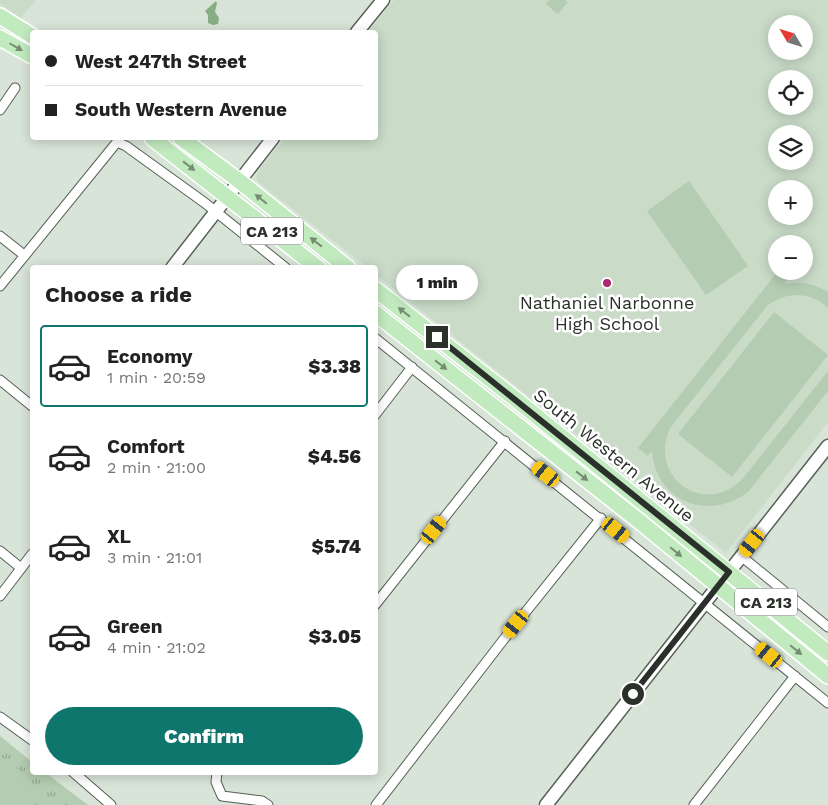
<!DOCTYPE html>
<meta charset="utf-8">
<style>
body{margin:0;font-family:"Work Sans",sans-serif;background:#f2f2f2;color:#222;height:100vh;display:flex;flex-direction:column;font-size:19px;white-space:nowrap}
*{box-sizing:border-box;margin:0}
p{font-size:16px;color:#767676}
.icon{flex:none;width:28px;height:28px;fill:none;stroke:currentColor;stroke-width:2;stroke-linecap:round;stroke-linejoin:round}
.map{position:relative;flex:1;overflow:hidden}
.details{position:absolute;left:30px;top:265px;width:348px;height:510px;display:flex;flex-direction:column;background:#fff;border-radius:5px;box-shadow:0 2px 12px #0003}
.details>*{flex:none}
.banner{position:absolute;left:30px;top:30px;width:348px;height:110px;border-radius:5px;box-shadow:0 2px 12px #0003;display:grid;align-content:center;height:110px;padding:0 15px;background:#fff}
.needle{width:32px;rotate:308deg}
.fabs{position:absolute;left:768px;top:15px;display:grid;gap:10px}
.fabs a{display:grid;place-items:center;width:45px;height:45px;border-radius:50%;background:#fff;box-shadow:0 2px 12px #0003;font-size:25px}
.end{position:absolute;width:22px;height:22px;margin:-11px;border:6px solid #2b302b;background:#fff;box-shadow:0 0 0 2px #fff}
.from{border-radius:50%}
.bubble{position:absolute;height:35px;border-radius:18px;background:#fff;box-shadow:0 2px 12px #0003;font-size:16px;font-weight:800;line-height:35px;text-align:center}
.car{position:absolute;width:15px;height:30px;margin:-15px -8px;border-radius:6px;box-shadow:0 0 4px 1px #0007;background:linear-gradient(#f5c518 24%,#345 0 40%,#f5c518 0 76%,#345 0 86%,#f5c518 0)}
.banner b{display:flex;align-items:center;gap:18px;height:48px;font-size:19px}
.banner b+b{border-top:1px solid #e0e0e0}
.banner i{width:12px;height:12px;background:#222}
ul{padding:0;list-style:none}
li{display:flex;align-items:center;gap:15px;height:82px;margin:0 10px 8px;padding:0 5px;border:2px solid transparent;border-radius:5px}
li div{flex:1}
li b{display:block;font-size:19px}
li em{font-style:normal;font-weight:800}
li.selected{border-color:#0f766e}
li>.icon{width:45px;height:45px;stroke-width:1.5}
h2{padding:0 15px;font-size:22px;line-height:60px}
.cta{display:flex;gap:10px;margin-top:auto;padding:10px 15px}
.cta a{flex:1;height:58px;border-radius:30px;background:#0f766e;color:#fff;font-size:20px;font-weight:800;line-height:58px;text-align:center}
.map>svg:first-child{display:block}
</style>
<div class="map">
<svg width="828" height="805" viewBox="0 0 828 805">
<defs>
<pattern id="grass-tufts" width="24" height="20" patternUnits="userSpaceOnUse" patternTransform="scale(1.25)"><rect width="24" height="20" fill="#b4ccb2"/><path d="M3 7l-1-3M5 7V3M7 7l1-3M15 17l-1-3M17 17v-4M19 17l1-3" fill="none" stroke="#93a691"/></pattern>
</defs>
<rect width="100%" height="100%" fill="#d8e4d7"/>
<g fill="#cadbc8" fill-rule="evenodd">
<polygon points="0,0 36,0 20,19 0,3"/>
<path d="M394,0H828V422L726,553L375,274V268L367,267L258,182L256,177L258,171L285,138H375V32H368ZM776,24H804V51H776ZM776,79H804V106H776ZM776,134H804V161H776ZM776,189H804V216H776ZM776,244H804V271H776Z"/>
</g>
<polygon fill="url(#grass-tufts)" points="0,736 32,762 32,772 46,773 88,805 0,805"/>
<g fill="#b4ccb2">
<polygon points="549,0 565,0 568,2 558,14 546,4"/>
<polygon points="689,181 748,266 706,295 647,211"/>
<path d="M778,271H793L784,284C800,281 814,283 828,292V308C810,291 786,291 767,306L670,428C647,478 707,519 744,477L828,371V391L748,492C708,522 656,502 652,451L648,456L638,448Z"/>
<polygon points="774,312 828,355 732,477 678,434"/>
<path d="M0,757C21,763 30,787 36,805H0Z"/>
</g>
<polygon fill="#87ad84" points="216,1 217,3 215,12 219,18 218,24 213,25 208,23 208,15 205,11"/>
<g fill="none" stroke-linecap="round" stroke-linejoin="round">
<defs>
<g id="street">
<polyline points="0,110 15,88"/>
<polyline points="0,236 24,255"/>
<polyline points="0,286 117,142 126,146 205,203 286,268"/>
<polyline points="375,338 828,703"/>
<polyline points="0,380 32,406"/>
<polyline points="375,415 412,367"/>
<polyline points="0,551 21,568"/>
<polyline points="741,556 828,627"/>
<polyline points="0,596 32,554"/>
<polyline points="375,605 505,441"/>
<polyline points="0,717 32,740"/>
<polyline points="73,772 111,805"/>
<polyline points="217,772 216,782 222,796 262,801 268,805"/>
<polyline points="376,805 504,639 601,518"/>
<polyline points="694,805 795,676"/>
</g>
<g id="secondary">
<polyline points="357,32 383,0"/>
<polyline points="172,268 273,138"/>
<polyline points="546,805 828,446"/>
</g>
<g id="primary">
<polyline points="0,16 32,36"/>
<polyline points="0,38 32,56"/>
<polyline points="152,138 318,268"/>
<polyline points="181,138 238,180 348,268"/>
<polyline points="375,289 514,398 828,653"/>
<polyline points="375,313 639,521 828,676"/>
</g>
</defs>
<use href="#street" stroke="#576156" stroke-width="11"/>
<use href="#secondary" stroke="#576156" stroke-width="15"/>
<use href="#primary" stroke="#fff" stroke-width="18"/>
<use href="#street" stroke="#fff" stroke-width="9"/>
<use href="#secondary" stroke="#fff" stroke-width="12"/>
<use href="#primary" stroke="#c1eabe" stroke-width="15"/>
</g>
<defs><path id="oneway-solid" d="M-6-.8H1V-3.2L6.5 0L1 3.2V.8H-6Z" transform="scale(1.25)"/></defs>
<g fill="#768d74">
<use href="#oneway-solid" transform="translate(16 47) rotate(30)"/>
<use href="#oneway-solid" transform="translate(189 166) rotate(38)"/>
<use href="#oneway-solid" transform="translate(261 199) rotate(-141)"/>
<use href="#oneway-solid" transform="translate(316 242) rotate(-142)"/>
<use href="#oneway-solid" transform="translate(404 312) rotate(-142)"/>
<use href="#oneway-solid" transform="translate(441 365) rotate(38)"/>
<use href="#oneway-solid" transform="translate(582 476) rotate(38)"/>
<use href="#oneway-solid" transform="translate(676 552) rotate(40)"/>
<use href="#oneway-solid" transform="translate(796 650) rotate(39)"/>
</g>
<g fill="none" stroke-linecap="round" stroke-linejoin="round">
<polyline stroke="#2b302b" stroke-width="6" points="437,337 729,572 633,694"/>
</g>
<circle fill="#ad286f" stroke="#fff" stroke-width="2" cx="607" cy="283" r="5"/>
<g text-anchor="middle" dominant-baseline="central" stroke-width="5" stroke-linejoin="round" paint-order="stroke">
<g fill="#fff" stroke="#6b6e6b" stroke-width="1">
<rect x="241" y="217.5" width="62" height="27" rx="4"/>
<rect x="735" y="588.5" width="62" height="27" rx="4"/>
</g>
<g font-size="16" font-weight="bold" fill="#2b302b">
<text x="272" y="231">CA 213</text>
<text x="766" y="602">CA 213</text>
</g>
<g font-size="18" fill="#2b302b" stroke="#fff">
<text x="607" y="302">Nathaniel Narbonne<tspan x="607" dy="21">High School</tspan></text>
</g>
<g font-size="18" fill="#2b302b" stroke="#fff">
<text transform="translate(614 455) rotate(39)">South Western Avenue</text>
</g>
</g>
</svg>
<div class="fabs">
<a><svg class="needle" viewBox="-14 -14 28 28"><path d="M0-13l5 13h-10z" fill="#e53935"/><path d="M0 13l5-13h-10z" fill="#767676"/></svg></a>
<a><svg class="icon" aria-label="locate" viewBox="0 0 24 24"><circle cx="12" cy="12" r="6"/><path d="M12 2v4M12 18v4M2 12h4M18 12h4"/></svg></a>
<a><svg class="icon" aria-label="layers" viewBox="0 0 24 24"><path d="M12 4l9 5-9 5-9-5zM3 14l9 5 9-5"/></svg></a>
<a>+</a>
<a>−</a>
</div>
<i class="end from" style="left:633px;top:694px"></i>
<i class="end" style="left:437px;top:337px"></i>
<div class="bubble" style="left:396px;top:265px;width:82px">1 min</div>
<i class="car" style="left:546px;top:474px;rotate:309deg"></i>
<i class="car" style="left:434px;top:530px;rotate:38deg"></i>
<i class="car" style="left:616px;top:530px;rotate:129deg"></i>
<i class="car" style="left:752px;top:543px;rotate:218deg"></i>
<i class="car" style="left:516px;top:624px;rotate:219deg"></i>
<i class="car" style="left:769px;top:655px;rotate:309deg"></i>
<div class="banner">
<b><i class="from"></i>West 247th Street</b>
<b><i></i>South Western Avenue</b>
</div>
<section class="details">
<h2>Choose a ride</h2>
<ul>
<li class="selected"><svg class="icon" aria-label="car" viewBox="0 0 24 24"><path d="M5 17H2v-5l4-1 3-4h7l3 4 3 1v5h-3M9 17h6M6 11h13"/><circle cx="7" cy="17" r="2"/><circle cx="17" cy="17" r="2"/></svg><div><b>Economy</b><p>1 min · 20:59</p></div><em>$3.38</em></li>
<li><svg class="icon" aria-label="car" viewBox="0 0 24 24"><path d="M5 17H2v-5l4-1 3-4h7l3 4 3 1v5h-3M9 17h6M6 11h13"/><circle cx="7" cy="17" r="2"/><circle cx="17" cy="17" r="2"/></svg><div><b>Comfort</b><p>2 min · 21:00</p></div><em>$4.56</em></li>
<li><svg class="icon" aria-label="car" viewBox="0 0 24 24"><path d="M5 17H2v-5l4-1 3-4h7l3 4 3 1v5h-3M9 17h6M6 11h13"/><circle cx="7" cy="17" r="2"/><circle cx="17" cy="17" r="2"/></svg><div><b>XL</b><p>3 min · 21:01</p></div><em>$5.74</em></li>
<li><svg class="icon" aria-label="car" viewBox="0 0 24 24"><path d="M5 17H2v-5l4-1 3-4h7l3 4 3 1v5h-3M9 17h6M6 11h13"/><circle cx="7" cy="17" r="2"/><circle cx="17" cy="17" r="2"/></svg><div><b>Green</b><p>4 min · 21:02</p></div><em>$3.05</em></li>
</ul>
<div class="cta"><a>Confirm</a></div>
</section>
</div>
